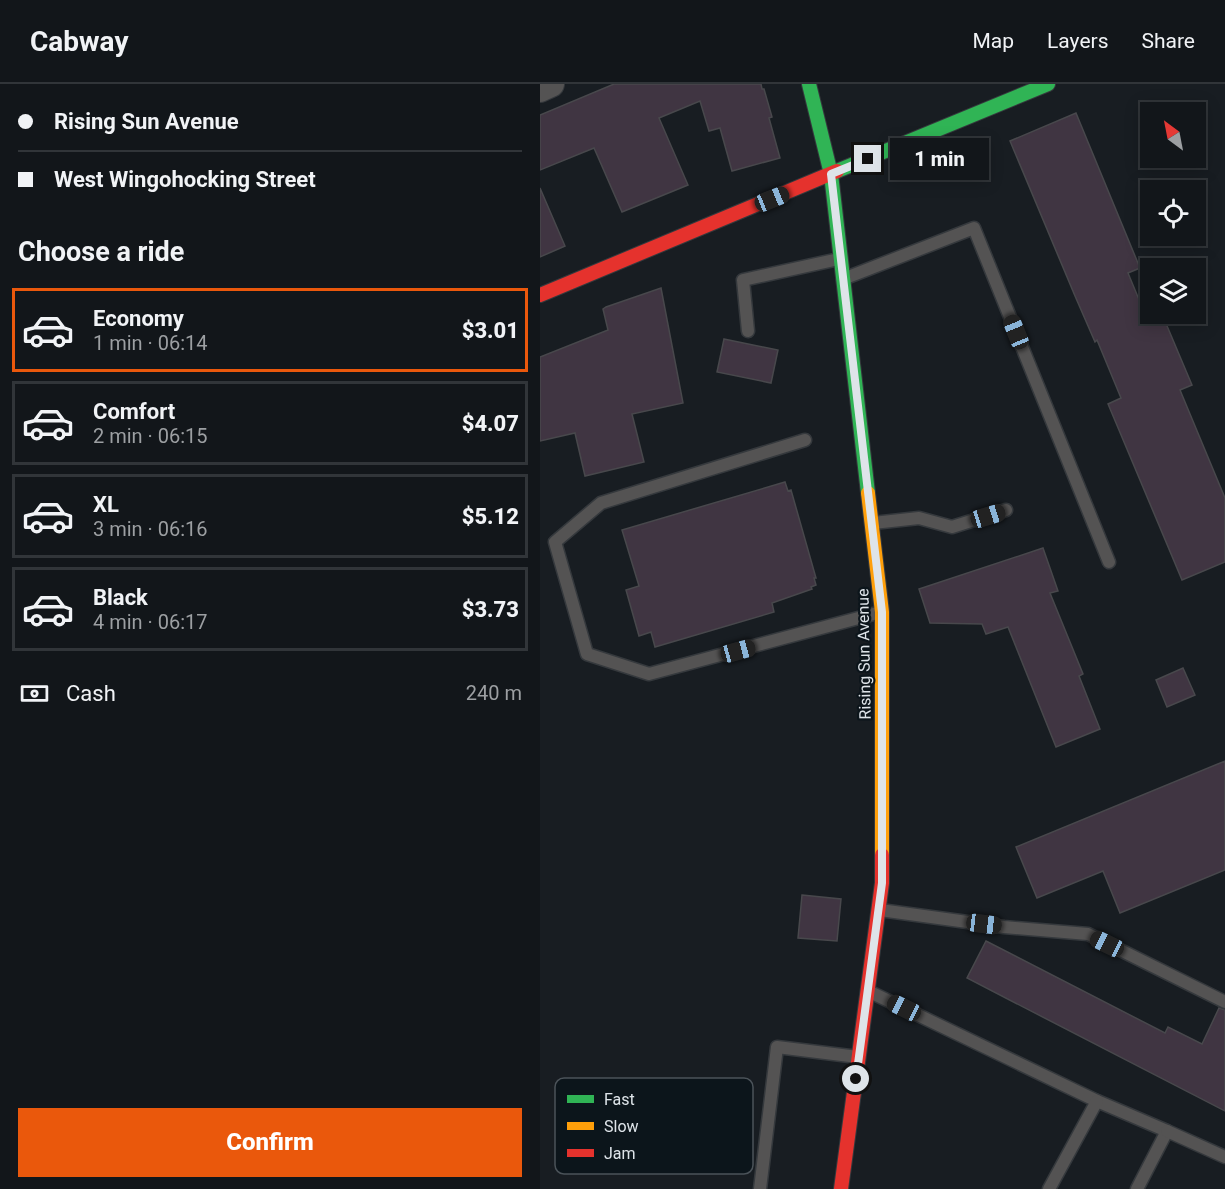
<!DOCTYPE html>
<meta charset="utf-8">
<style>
body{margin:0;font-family:Roboto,sans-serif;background:#1f2327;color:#f1f3f6;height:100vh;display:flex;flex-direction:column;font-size:22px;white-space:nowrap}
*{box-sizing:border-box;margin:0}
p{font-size:20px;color:#9c9fa2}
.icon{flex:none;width:33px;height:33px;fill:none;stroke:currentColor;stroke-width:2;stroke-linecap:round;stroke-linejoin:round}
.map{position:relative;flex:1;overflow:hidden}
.panel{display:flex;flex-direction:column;background:#12161a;width:540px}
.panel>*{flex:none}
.banner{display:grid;align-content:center;height:132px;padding:0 18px;background:#12161a}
.needle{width:39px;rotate:328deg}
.buttons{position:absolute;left:600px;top:18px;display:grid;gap:12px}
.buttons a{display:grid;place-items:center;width:66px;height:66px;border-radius:0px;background:#12161a;box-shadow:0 3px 15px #0003,0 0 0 2px #313539;font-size:30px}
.end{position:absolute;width:27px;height:27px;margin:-14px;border:8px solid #dee4e9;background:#111;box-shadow:0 0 0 3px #111}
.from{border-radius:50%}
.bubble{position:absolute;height:42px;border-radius:0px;background:#12161a;box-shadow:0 3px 15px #0003,0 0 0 2px #313539;font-size:20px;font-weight:800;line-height:42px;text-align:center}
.car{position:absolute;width:18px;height:36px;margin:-18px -9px;border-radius:8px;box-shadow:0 0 4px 2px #0007;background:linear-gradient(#222 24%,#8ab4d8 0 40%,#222 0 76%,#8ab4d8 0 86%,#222 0)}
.banner b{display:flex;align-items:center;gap:21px;height:57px;font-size:22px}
.banner b+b{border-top:2px solid #313539}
.banner i{width:15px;height:15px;background:#f1f3f6}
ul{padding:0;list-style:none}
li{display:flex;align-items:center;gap:18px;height:84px;margin:0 12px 9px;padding:0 6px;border:3px solid #313539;border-radius:0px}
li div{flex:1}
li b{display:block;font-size:22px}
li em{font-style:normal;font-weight:800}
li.on{border-color:#ea580c}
li>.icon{width:54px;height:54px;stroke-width:1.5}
h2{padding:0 18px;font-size:27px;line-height:72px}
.pay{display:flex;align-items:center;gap:15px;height:66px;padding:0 18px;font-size:22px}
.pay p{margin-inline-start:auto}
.primary-button{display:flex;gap:12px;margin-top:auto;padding:12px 18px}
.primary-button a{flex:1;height:69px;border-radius:0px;background:#ea580c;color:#fff;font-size:24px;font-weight:800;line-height:69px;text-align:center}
header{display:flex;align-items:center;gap:36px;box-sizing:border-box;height:84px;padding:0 30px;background:#12161a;border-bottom:2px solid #313539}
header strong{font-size:28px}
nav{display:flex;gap:33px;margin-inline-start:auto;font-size:21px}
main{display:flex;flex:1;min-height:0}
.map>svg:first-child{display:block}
</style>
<header>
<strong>Cabway</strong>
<nav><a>Map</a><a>Layers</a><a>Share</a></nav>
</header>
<main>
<section class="panel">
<div class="banner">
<b><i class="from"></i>Rising Sun Avenue</b>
<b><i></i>West Wingohocking Street</b>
</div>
<h2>Choose a ride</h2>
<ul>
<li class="on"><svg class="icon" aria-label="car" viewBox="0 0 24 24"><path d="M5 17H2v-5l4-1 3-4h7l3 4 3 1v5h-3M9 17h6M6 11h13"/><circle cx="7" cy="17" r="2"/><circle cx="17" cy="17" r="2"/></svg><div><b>Economy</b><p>1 min · 06:14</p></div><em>$3.01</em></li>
<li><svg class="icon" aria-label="car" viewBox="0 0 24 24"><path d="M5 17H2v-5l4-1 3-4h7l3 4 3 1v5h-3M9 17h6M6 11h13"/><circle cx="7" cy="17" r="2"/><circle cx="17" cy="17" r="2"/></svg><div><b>Comfort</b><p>2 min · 06:15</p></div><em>$4.07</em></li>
<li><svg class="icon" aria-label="car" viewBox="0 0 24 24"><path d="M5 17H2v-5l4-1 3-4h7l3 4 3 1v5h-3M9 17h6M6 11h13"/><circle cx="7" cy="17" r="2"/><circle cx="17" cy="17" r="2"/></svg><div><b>XL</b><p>3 min · 06:16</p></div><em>$5.12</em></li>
<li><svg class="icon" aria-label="car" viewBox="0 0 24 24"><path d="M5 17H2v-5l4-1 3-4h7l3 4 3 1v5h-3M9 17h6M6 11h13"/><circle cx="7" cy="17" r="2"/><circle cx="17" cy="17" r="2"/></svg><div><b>Black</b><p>4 min · 06:17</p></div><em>$3.73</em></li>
</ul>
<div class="pay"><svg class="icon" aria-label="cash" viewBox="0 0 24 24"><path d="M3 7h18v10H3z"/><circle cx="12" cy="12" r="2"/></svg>Cash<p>240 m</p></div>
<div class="primary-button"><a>Confirm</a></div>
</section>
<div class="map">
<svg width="685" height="1105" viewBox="0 0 685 1105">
<rect width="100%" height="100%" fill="#181d22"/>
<g fill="#403542" stroke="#48484c" stroke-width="1.5">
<polygon points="74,0 221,0 222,5 224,5 232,33 229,34 240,74 192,87 180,44 169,47 160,17 119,34 148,101 82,128 54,64 0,86 0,31"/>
<polygon points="536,29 600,184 588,189 605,230 622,230 652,301 640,306 685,414 685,478 642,496 568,320 581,314 557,256 555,258 535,212 470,57"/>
<polygon points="0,104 25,162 0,173"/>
<polygon points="121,204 143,319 92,330 104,378 45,392 35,349 0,357 0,273 68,246 63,225 66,223"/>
<polygon points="184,255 238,266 231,299 177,288"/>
<polygon points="245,398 248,407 251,406 276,494 274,494 276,501 271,503 272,505 232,519 234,528 115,563 111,548 99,552 86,506 99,502 82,446"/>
<polygon points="503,464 518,507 510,509 543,590 539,592 560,645 516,663 468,543 446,550 442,540 390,539 379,505"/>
<polygon points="643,584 655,611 627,623 616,596"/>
<polygon points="685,677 685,786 580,829 563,787 497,814 476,763"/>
<polygon points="262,811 301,815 297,857 258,854"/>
<polygon points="446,857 625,949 628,943 662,960 679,924 685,926 685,1027 427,894"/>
</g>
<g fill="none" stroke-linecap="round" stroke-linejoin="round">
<defs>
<g id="lane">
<polyline points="303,195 434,144 569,478"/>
<polyline points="208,247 203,196 299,175"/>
<polyline points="265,356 61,419 15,458 47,570 109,590 341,528"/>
<polyline points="333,439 379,434 412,443 466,426"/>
<polyline points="340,826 464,843 548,850 685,918"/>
<polyline points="328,907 557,1017 627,1047 597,1105"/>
<polyline points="627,1047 685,1073"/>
<polyline points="220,1105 237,963 318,973"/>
<polyline points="509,1105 557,1017"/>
</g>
<polyline id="street" points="0,5 11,0"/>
<g id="fast">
<polyline points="269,0 291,90 328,409"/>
<polyline points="297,87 508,0"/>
</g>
<polyline id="slow" points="328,409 342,528 342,771"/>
<g id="jam">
<polyline points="0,211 297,87"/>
<polyline points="301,1105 342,799 342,771"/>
</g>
</defs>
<use href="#lane" stroke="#35393d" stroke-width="15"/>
<use href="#street" stroke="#35393d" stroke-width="28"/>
<use href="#fast" stroke="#35393d" stroke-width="16"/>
<use href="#slow" stroke="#35393d" stroke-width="16"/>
<use href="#jam" stroke="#35393d" stroke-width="16"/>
<use href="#lane" stroke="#545353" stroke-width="12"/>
<use href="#street" stroke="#545353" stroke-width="26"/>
<use href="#fast" stroke="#30b455" stroke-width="14"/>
<use href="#slow" stroke="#ff9f0a" stroke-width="14"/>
<use href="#jam" stroke="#e5322d" stroke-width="14"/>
</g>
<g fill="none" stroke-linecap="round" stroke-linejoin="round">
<polyline stroke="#dee4e9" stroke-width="8" points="316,995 342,799 342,528 291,90 328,75"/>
</g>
<g text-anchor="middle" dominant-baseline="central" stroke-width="4.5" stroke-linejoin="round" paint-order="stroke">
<g font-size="16" fill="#dee4e9" stroke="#0c151b">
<text transform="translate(324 570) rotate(-91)">Rising Sun Avenue</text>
</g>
</g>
<rect x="15" y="994" width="198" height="96" rx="9" fill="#0c151b" stroke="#4b5359" stroke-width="1.5"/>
<rect x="27" y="1011" width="27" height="8" fill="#30b455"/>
<rect x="27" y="1038" width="27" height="8" fill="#ff9f0a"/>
<rect x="27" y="1065" width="27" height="8" fill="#e5322d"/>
<g font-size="16" fill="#dee4e9">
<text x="64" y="1021">Fast</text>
<text x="64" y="1048">Slow</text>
<text x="64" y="1075">Jam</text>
</g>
</svg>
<div class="buttons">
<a><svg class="needle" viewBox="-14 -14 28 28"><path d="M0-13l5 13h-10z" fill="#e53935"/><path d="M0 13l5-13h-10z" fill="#9c9fa2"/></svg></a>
<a><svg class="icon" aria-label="locate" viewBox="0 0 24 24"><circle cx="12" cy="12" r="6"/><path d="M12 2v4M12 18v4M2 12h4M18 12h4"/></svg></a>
<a><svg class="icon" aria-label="layers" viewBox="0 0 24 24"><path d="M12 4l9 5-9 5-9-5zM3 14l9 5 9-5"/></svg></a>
</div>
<i class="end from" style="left:316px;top:995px"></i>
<i class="end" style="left:328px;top:75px"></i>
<div class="bubble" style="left:350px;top:54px;width:99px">1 min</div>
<i class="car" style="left:232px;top:115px;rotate:68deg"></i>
<i class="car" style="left:476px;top:248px;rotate:338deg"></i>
<i class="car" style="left:448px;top:432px;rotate:73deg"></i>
<i class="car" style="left:198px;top:567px;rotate:75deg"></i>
<i class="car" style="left:444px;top:840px;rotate:97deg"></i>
<i class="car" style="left:567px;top:860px;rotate:296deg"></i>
<i class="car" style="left:364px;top:924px;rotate:296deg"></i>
</div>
</main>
